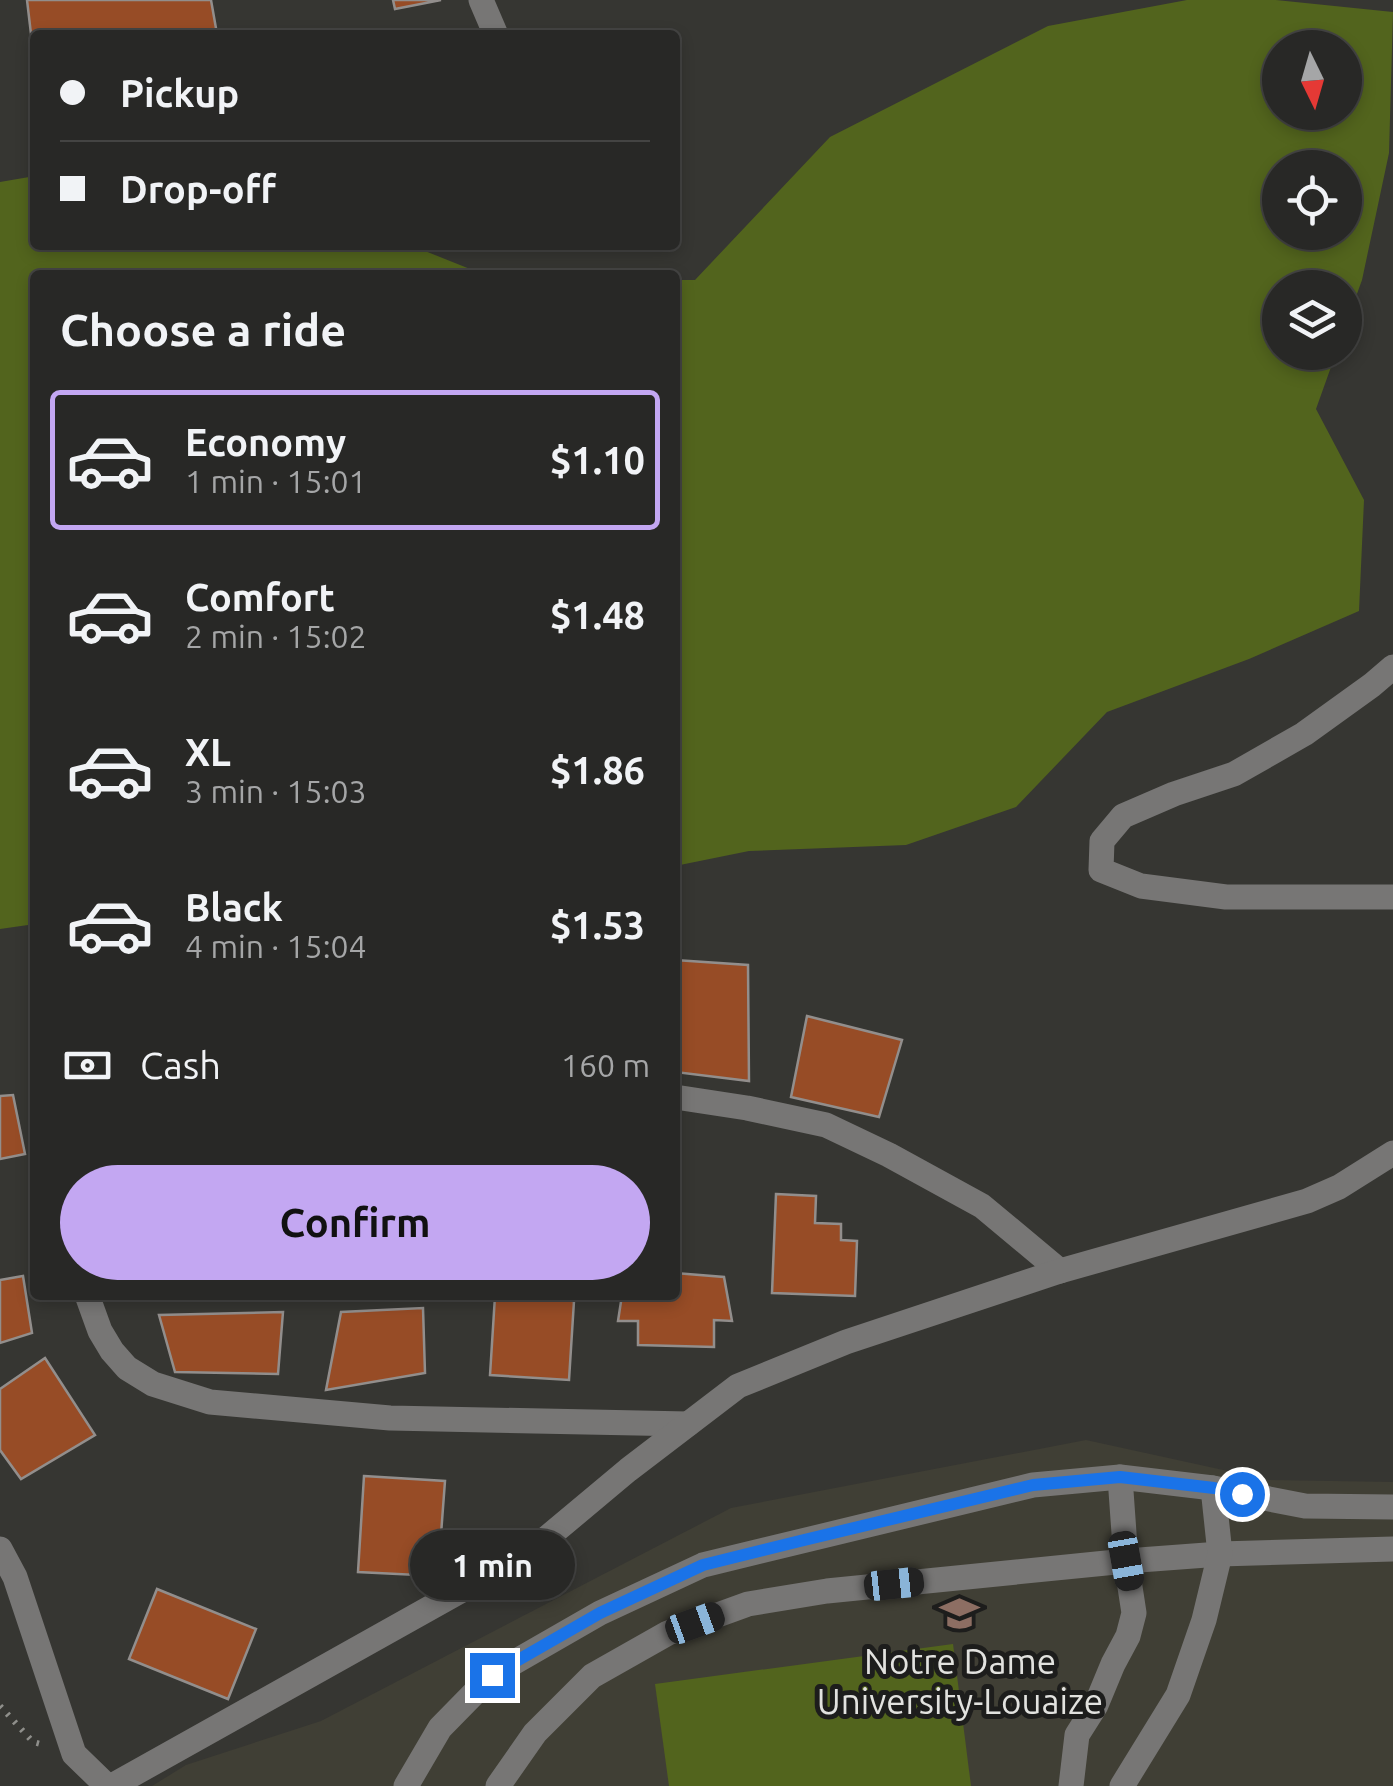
<!DOCTYPE html>
<meta charset="utf-8">
<style>
body{margin:0;font-family:Ubuntu,sans-serif;background:#343432;color:#f1f3f6;height:100vh;display:flex;flex-direction:column;font-size:38px;white-space:nowrap}
*{box-sizing:border-box;margin:0}
p{font-size:32px;color:#a5a6a7}
.icon{flex:none;width:55px;height:55px;fill:none;stroke:currentColor;stroke-width:2;stroke-linecap:round;stroke-linejoin:round}
.map{position:relative;flex:1;overflow:hidden}
.sheet{position:absolute;left:30px;top:270px;width:650px;height:1030px;display:flex;flex-direction:column;background:#282826;border-radius:10px;box-shadow:0 5px 15px #0003,0 0 0 2px #444443}
.sheet>*{flex:none}
.hud{position:absolute;left:30px;top:30px;width:650px;height:220px;border-radius:10px;box-shadow:0 5px 15px #0003,0 0 0 2px #444443;display:grid;align-content:center;height:220px;padding:0 30px;background:#282826}
.needle{width:65px;rotate:175deg}
.tools{position:absolute;left:1262px;top:30px;display:grid;gap:20px}
.tools a{display:grid;place-items:center;width:100px;height:100px;border-radius:50%;background:#282826;box-shadow:0 5px 15px #0003,0 0 0 2px #444443;font-size:50px}
.end{position:absolute;width:45px;height:45px;margin:-22px;border:12px solid #1a73e8;background:#fff;box-shadow:0 0 0 5px #fff}
.from{border-radius:50%}
.bubble{position:absolute;height:70px;border-radius:35px;background:#282826;box-shadow:0 5px 15px #0003,0 0 0 2px #444443;font-size:32px;font-weight:700;line-height:70px;text-align:center}
.car{position:absolute;width:30px;height:60px;margin:-30px -15px;border-radius:12px;box-shadow:0 0 8px 2px #0007;background:linear-gradient(#222 24%,#8ab4d8 0 40%,#222 0 76%,#8ab4d8 0 86%,#222 0)}
.hud b{display:flex;align-items:center;gap:35px;height:95px;font-size:38px}
.hud b+b{border-top:2px solid #444443}
.hud i{width:25px;height:25px;background:#f1f3f6}
ul{padding:0;list-style:none}
li{display:flex;align-items:center;gap:30px;height:140px;margin:0 20px 15px;padding:0 10px;border:5px solid transparent;border-radius:10px}
li div{flex:1}
li b{display:block;font-size:38px}
li em{font-style:normal;font-weight:700}
li.current{border-color:#c3a7f2}
li>.icon{width:90px;height:90px;stroke-width:1.5}
h2{padding:0 30px;font-size:45px;line-height:120px}
.pay{display:flex;align-items:center;gap:25px;height:110px;padding:0 30px;font-size:38px}
.pay p{margin-inline-start:auto}
.action{display:flex;gap:20px;margin-top:auto;padding:20px 30px}
.action a{flex:1;height:115px;border-radius:60px;background:#c3a7f2;color:#111;font-size:40px;font-weight:700;line-height:115px;text-align:center}
.map>svg:first-child{display:block}
</style>
<div class="map">
<svg width="1393" height="1786" viewBox="0 0 1393 1786">
<rect width="100%" height="100%" fill="#363632"/>
<polygon fill="#403f35" points="1086,1440 1269,1480 1393,1482 1393,1786 152,1786 186,1765 321,1721 731,1508"/>
<g fill="#52641d" fill-rule="evenodd">
<path d="M1187,0H1276L1393,12L1389,153L1362,280L1345,327V288H1280V352L1336,353L1316,409L1364,500L1359,611L1249,659L1107,712L1016,807L906,845L749,851L675,866V280H695L830,137L1048,26ZM1280,48H1345V112H1280ZM1280,168H1345V232H1280Z"/>
<polygon points="35,176 35,245 410,245 485,275 35,275 35,924 0,929 0,182"/>
<polygon points="953,1644 971,1786 669,1786 655,1684"/>
</g>
<g fill="#974c26" stroke="#928e8c" stroke-width="2.5">
<polygon points="27,0 211,0 217,34 35,35 35,51 33,51"/>
<polygon points="393,0 441,0 395,9"/>
<polygon points="675,960 748,965 749,1081 675,1072"/>
<polygon points="807,1016 902,1040 879,1117 791,1097"/>
<polygon points="13,1095 25,1154 0,1159 0,1096"/>
<polygon points="776,1194 816,1196 815,1223 841,1224 841,1240 857,1241 855,1296 772,1293"/>
<polygon points="675,1273 724,1277 732,1321 714,1320 714,1347 638,1345 638,1321 618,1321 622,1295 675,1295"/>
<polygon points="23,1276 32,1333 0,1343 0,1280"/>
<polygon points="495,1296 574,1301 569,1380 490,1375"/>
<polygon points="423,1308 425,1373 326,1390 341,1312"/>
<polygon points="283,1312 278,1374 175,1372 159,1315"/>
<polygon points="45,1358 95,1435 21,1479 0,1450 0,1389"/>
<polygon points="364,1476 445,1481 440,1548 419,1546 417,1575 358,1572"/>
<polygon points="157,1589 256,1629 228,1699 129,1659"/>
</g>
<g fill="none" stroke-linecap="round" stroke-linejoin="round">
<polyline stroke="#8f8f8b" stroke-width="6" stroke-dasharray="2.5 8" stroke-linecap="butt" points="0,1706 33,1742 44,1745"/>
<g stroke="#777675" stroke-width="25">
<polyline points="481,0 496,35"/>
<polyline points="1393,667 1372,685 1304,734 1234,774 1174,794 1123,816 1102,841 1101,870 1141,886 1226,897 1393,897"/>
<polyline points="675,1097 747,1108 826,1125 889,1155 982,1206 1060,1271"/>
<polyline points="87,1295 100,1331 112,1351 127,1368 153,1384 210,1402 390,1418 688,1424"/>
<polyline points="0,1549 15,1577 74,1754 107,1786"/>
<polyline points="112,1786 530,1552 628,1470 738,1386 846,1342 1060,1271 1307,1201 1339,1187 1393,1153"/>
<polyline points="406,1786 440,1728 492,1675 600,1613 703,1565 1033,1485 1120,1477 1213,1488 1305,1506 1393,1507"/>
<polyline points="498,1786 535,1733 592,1676 668,1633 748,1604 827,1591 1126,1561 1220,1554 1393,1549"/>
<polyline points="1071,1786 1077,1735 1096,1705 1113,1664 1128,1636 1134,1613 1126,1561 1120,1477"/>
<polyline points="1122,1786 1178,1695 1204,1620 1220,1554 1213,1488"/>
</g>
</g>
<g fill="none" stroke-linecap="round" stroke-linejoin="round">
<polyline stroke="#1a73e8" stroke-width="12" points="492,1675 600,1613 703,1565 800,1541 1033,1485 1120,1477 1214,1488 1242,1494"/>
</g>
<defs>
<symbol id="university-bare" viewBox="-9 -9 18 18"><path d="M0-5L7-2L0 1L-7-2ZM-4 1L0 2.5L4 1V4Q0 6-4 4Z" fill="#8d6e63" stroke="#1d1d1c" stroke-width="2.5" paint-order="stroke"/></symbol>
</defs>
<g fill-rule="evenodd">
<use href="#university-bare" x="932" y="1586" width="55" height="55"/>
</g>
<g text-anchor="middle" dominant-baseline="central" stroke-width="10" stroke-linejoin="round" paint-order="stroke">
<g font-size="35" fill="#e2e2df" stroke="#1d1d1c">
<text x="960" y="1661">Notre Dame<tspan x="960" dy="40">University-Louaize</tspan></text>
</g>
</g>
</svg>
<div class="tools">
<a><svg class="needle" viewBox="-14 -14 28 28"><path d="M0-13l5 13h-10z" fill="#e53935"/><path d="M0 13l5-13h-10z" fill="#a5a6a7"/></svg></a>
<a><svg class="icon" aria-label="locate" viewBox="0 0 24 24"><circle cx="12" cy="12" r="6"/><path d="M12 2v4M12 18v4M2 12h4M18 12h4"/></svg></a>
<a><svg class="icon" aria-label="layers" viewBox="0 0 24 24"><path d="M12 4l9 5-9 5-9-5zM3 14l9 5 9-5"/></svg></a>
</div>
<i class="end from" style="left:1242px;top:1494px"></i>
<i class="end" style="left:492px;top:1675px"></i>
<div class="bubble" style="left:410px;top:1530px;width:165px">1 min</div>
<i class="car" style="left:1126px;top:1561px;rotate:170deg"></i>
<i class="car" style="left:894px;top:1584px;rotate:84deg"></i>
<i class="car" style="left:695px;top:1623px;rotate:70deg"></i>
<div class="hud">
<b><i class="from"></i>Pickup</b>
<b><i></i>Drop-off</b>
</div>
<section class="sheet">
<h2>Choose a ride</h2>
<ul>
<li class="current"><svg class="icon" aria-label="car" viewBox="0 0 24 24"><path d="M5 17H2v-5l4-1 3-4h7l3 4 3 1v5h-3M9 17h6M6 11h13"/><circle cx="7" cy="17" r="2"/><circle cx="17" cy="17" r="2"/></svg><div><b>Economy</b><p>1 min · 15:01</p></div><em>$1.10</em></li>
<li><svg class="icon" aria-label="car" viewBox="0 0 24 24"><path d="M5 17H2v-5l4-1 3-4h7l3 4 3 1v5h-3M9 17h6M6 11h13"/><circle cx="7" cy="17" r="2"/><circle cx="17" cy="17" r="2"/></svg><div><b>Comfort</b><p>2 min · 15:02</p></div><em>$1.48</em></li>
<li><svg class="icon" aria-label="car" viewBox="0 0 24 24"><path d="M5 17H2v-5l4-1 3-4h7l3 4 3 1v5h-3M9 17h6M6 11h13"/><circle cx="7" cy="17" r="2"/><circle cx="17" cy="17" r="2"/></svg><div><b>XL</b><p>3 min · 15:03</p></div><em>$1.86</em></li>
<li><svg class="icon" aria-label="car" viewBox="0 0 24 24"><path d="M5 17H2v-5l4-1 3-4h7l3 4 3 1v5h-3M9 17h6M6 11h13"/><circle cx="7" cy="17" r="2"/><circle cx="17" cy="17" r="2"/></svg><div><b>Black</b><p>4 min · 15:04</p></div><em>$1.53</em></li>
</ul>
<div class="pay"><svg class="icon" aria-label="cash" viewBox="0 0 24 24"><path d="M3 7h18v10H3z"/><circle cx="12" cy="12" r="2"/></svg>Cash<p>160 m</p></div>
<div class="action"><a>Confirm</a></div>
</section>
</div>
